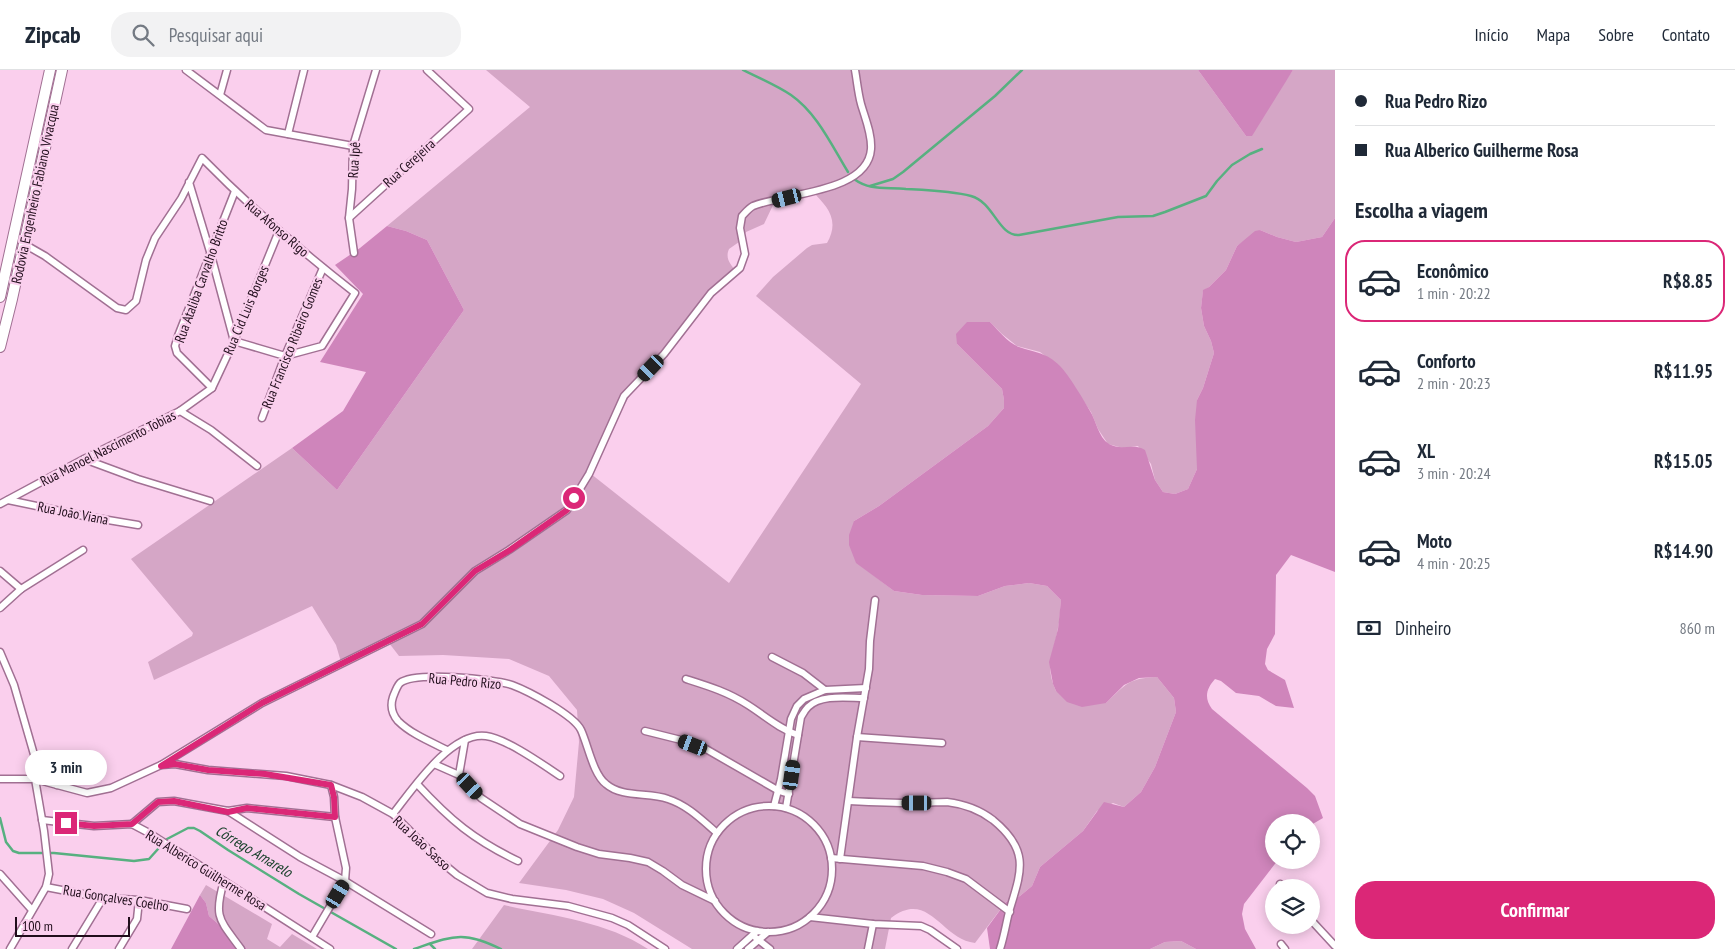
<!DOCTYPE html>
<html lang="pt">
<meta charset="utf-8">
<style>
body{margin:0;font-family:"PT Sans Narrow",sans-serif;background:#f2f2f3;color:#1f2937;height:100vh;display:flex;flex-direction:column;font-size:19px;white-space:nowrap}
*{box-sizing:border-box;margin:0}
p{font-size:16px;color:#747a83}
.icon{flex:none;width:28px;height:28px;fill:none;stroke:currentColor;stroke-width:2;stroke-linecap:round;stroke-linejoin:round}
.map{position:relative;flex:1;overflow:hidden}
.details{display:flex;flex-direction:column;background:#fff;width:400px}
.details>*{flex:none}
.top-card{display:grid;align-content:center;height:110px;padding:0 20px;background:#fff}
.tools{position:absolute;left:1265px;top:744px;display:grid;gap:10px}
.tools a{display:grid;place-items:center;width:55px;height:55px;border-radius:50%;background:#fff;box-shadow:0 2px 12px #0003;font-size:25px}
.scale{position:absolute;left:15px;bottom:12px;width:115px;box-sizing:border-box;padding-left:5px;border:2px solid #200d1b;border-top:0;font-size:14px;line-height:18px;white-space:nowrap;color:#200d1b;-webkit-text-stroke:4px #facfed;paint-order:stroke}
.end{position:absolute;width:22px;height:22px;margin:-11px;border:6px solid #db2777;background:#fff;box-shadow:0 0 0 2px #fff}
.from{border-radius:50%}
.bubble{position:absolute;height:35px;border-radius:18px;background:#fff;box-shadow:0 2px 12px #0003;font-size:16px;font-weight:700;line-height:35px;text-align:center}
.car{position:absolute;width:15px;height:30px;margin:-15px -8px;border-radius:6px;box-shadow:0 0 4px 1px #0007;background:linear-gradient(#222 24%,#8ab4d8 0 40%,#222 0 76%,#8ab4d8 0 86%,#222 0)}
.top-card b{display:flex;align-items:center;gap:18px;height:48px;font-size:19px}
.top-card b+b{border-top:1px solid #e0e1e3}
.top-card i{width:12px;height:12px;background:#1f2937}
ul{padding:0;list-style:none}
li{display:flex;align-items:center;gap:15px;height:82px;margin:0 10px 8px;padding:0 10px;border:2px solid transparent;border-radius:20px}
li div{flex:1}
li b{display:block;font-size:19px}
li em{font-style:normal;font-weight:700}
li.current{border-color:#db2777}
li>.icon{width:45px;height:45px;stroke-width:1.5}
h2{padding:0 20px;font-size:22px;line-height:60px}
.pay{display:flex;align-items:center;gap:12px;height:55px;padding:0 20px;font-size:19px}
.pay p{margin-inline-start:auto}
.action{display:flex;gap:10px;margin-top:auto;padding:10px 20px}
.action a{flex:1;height:58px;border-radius:20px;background:#db2777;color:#fff;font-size:20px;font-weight:700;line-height:58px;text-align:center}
header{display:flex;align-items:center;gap:30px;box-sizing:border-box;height:70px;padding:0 25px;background:#fff;border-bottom:1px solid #e0e1e3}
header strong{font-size:24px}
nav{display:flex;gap:28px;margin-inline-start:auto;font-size:18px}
.search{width:350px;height:45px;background:#f2f2f3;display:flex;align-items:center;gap:12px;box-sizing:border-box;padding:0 18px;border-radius:20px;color:#747a83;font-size:19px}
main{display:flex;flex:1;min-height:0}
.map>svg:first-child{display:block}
</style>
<header>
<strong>Zipcab</strong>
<div class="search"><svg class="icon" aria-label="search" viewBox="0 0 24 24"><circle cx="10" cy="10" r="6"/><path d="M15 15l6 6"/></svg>Pesquisar aqui</div>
<nav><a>Início</a><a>Mapa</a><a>Sobre</a><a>Contato</a></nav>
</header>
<main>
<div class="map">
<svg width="1335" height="879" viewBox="0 0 1335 879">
<rect width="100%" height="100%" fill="#facfed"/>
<g fill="#d5a6c6" fill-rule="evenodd">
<path d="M486,0H1198L1246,66L1293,0H1335V148L1322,167L1296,172L1277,167L1260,160L1237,176L1226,200L1209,217L1203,221L1201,238L1204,256L1211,271L1214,283L1203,318L1197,330V399L1188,419L1175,424L1163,422L1155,410L1151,394L1138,376L1123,378L1108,374L1098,359L1091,342L1060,297L1040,282L1017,276L1002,264L990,252L957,274L1002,319L1004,330V338L988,356L879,436L854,451L856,492L894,521L922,525L978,526L1005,516L1029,513L1047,516L1061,530C1060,540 1060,549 1058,558C1054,583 1044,595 1056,621L1106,633C1126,614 1129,608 1157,607L1174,628L1176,642L1155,697L1141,722L1124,737L1113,733L1097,741L1083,761L1040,797L1032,816L1020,826L1006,832L975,873C941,869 929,819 891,848L885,879H692L634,843L603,829L566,820L519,813L558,760L574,727L579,672L577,640L549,606L509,589L443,585L399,586L389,573L341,592L336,575L312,536L154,610L148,592L192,566L193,563L131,489L292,378L337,420L464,240L427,170L406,161L387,156L530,37ZM811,120C828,137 840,150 827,173L812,175L807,178L773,207L756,226L861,314L729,513L586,400L643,303L736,201C730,194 725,188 729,179L739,172L746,162L764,154L774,133C787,130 801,132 811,120Z"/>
<polygon points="206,815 272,854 267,869 280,877 292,864 317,879 247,879 209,846 206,833 200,825"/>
<path d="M504,835C553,846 606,851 648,879H472Z"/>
<polygon points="1181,871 1196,879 1150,879 1165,872"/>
</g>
<g fill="#cf85bb">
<polygon points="1198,0 1293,0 1252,66 1246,66"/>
<path d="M1335,148V502L1291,485L1276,505L1275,564L1267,579L1265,594L1268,600L1285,610L1294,638L1276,636L1259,626L1236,623L1221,611L1215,609C1206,619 1204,628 1212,639L1307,718L1315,726L1323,748L1311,755V752H1274V790H1278L1244,834L1242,844L1245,859L1256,879H1196L1181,871L1165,872L1150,879H990L987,858L1006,832L1020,826L1032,816L1040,797L1083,761L1104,732L1124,737L1141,722L1155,697L1176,642L1174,628L1157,607L1139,608L1124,615L1106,633L1082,637L1067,632L1056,621L1053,614L1049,592L1058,559L1061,530L1047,516L1029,513L1005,516L978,526L922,525L894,521L856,493L849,475V465L854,451L879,436L988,356L1004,338V330L1002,319L957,274L956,264L967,252H990C998,260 1008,273 1019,277C1036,283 1046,282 1060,296C1068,304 1084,330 1090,341C1096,350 1098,367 1109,374C1121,381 1133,373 1145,380L1155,410L1163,422L1175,424L1188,419L1197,399L1195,350L1197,330L1203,318L1214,283L1211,271L1204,256L1201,238L1203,220L1209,217L1226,200L1237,176L1255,161L1260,160L1277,167L1296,172L1322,167Z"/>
<polygon points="387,156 406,161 427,170 464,240 337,420 292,378 343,341 366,302 320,292 363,224 335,195 360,178"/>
<polygon points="200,825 206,833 209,846 247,879 171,879"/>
</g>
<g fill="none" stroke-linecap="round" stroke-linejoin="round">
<g stroke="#57b080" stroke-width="2.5">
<path d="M743,0C759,8 776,15 791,25C817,43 832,76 848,102"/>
<path d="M854,109C870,121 887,117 906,119C925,120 953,121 971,126C994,132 998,166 1019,165L1118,147L1153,146L1165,142L1206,126L1217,111L1232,95L1250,84L1262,79"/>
<polyline points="870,116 893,109 903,102 995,26 1022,0"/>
<polyline points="0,748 6,772 13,781 19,783 54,783 134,791 149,789 167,769 188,758 194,758 200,761 228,780 299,824 396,879"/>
<polyline points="430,874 435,879"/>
<path d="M414,879C453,866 463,860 501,879"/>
</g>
<defs>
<g id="minor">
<polyline points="186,0 266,60 353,76"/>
<polyline points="220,25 227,0"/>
<polyline points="288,64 304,0"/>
<polyline points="349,148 469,39 427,0"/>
<path d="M24,174L45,186L117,238L126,240L136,231L146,190L155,168L181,129L202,88C250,137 301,181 355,223L322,276L285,286L234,271L211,185L189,112"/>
<polyline points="354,183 349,148 352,119 353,76 376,0"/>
<polyline points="212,318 177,283 175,276 178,266 235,121"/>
<polyline points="180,341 211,360 257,396"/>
<polyline points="262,348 285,286 323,198"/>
<polyline points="84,389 138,409 210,431"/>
<polyline points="8,430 84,446 138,455"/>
<polyline points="0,434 84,389 180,341 212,318 234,271 279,161"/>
<polyline points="0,501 21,519"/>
<polyline points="0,538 21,519 83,480"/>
<polyline points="0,582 14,615 35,688 35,709 44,761 49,804 46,817 10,879"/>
<polyline points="772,587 803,603 825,620"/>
<path d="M686,609C708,616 728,622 748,635C764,645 779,659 798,665"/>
<polyline points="645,661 681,670 706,679 779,721 789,724"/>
<polyline points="857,667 942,673"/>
<polyline points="465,670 459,705 481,728 520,754 577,777 599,784 630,788 648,792 663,801 682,815 715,831"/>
<path d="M447,680C431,672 411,664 398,651C392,644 390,636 393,627C395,622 397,616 400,613C414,601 494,609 512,615C528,621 574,645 581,660C588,675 593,704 606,714C622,728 649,722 668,729C687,735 702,750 717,763"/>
<polyline points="35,688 57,715"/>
<polyline points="434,694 459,705"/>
<path d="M161,695L262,633L422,554L475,501L509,480L567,440L589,404L624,326L664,284L711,223L740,198L745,184L740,158L742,146C745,143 749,138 753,136C784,123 868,123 871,79C872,64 865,48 861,34C858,23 857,11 855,0"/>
<polyline points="0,709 35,709 87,723 111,718 161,695 175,694 208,700 286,706 331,715 362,727 393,744 440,791 457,805 487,823 512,829 568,836 612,848 628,855 665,879"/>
<path d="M417,714C450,750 474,770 518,791"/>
<path d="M849,731C870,732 891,733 913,733C924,733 936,732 947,732C964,734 980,740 993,750C1031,781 1021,802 1009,842C1006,854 1004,867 1000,879"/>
<polyline points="774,736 781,709 791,649 797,636 804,629 825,620 866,618"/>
<circle cx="769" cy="799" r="63"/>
<path d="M786,738L801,647C803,644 805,640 808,637C821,624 848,628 864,628"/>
<polyline points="228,741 300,787 345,811 431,864"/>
<path d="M393,744C412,720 451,661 486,666C507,669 542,694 560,706"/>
<polyline points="42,750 94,756 132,754 149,763 330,879"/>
<polyline points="132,754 158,732 174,731 228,741 247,738 335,747"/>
<polyline points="831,788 923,796 947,802 966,809 1010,842"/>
<polyline points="840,789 857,667 869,599 870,571 875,530"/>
<polyline points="0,804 32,840"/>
<path d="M224,811C213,848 220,850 241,879"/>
<polyline points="1280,814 1283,818"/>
<polyline points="46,817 103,828 139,830 187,839"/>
<polyline points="810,847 873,854 921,856 930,860 957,879"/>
<polyline points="1311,850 1335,876"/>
<polyline points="312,867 345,811 346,798 335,747 334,727 331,715"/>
<polyline points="756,868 770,879"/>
<polyline points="1281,874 1285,879"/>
<polyline points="72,879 103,828"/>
<polyline points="119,879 137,849 139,830"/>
<polyline points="737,879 757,861"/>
<polyline points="748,879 768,862"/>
<polyline points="868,879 873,854"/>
</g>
<g id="trunk">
<polyline points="0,227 50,0"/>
<polyline points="0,277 12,229 62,0"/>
</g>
</defs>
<use href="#minor" stroke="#a17093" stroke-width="9"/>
<use href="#trunk" stroke="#a17093" stroke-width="12"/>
<use href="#minor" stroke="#fff" stroke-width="6"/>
<use href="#trunk" stroke="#fff" stroke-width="10"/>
</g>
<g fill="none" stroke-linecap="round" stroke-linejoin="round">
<polyline stroke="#db2777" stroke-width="6" points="66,753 94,756 132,754 158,732 174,731 228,742 247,738 335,747 334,727 331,715 265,704 208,700 175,694 161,696 262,633 422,554 475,501 510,480 567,440 574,428"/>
</g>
<g text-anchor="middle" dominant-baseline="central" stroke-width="4.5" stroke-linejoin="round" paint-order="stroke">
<g font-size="14" fill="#200d1b" stroke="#facfed">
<text transform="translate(354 90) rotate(-86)">Rua Ipê</text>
<text transform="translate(409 93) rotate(-42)">Rua Cerejeira</text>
<text transform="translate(35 124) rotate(-78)">Rodovia Engenheiro Fabiano Vivacqua</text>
<text transform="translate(277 158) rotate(41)">Rua Afonso Rigo</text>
<text transform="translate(201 211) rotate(-70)">Rua Ataliba Carvalho Britto</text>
<text transform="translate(246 240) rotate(-67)">Rua Cid Luis Borges</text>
<text transform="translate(292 273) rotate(-68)">Rua Francisco Ribeiro Gomes</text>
<text transform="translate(108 378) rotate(-27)">Rua Manoel Nascimento Tobias</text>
<text transform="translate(73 443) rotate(11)">Rua João Viana</text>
<text transform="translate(465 611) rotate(5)">Rua Pedro Rizo</text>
<text transform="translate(422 773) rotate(43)">Rua João Sasso</text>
<text transform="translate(206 800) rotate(32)">Rua Alberico Guilherme Rosa</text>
<text transform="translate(116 828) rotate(9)">Rua Gonçalves Coelho</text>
</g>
<g font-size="15" font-style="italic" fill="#1a412c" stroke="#facfed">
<text transform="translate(254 781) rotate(31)">Córrego Amarelo</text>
</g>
</g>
</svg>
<div class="tools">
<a><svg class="icon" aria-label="locate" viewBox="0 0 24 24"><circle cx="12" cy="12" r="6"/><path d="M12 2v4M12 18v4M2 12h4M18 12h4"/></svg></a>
<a><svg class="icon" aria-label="layers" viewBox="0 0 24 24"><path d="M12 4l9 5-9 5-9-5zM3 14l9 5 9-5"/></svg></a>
</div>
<div class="scale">100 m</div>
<i class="end from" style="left:574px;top:428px"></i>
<i class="end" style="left:66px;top:753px"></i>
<div class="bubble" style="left:25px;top:680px;width:82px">3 min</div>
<i class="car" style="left:787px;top:128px;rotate:256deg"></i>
<i class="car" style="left:651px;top:298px;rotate:224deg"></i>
<i class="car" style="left:693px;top:675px;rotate:291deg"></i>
<i class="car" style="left:792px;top:705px;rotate:8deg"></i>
<i class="car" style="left:470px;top:716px;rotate:137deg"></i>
<i class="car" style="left:917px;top:733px;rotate:270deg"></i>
<i class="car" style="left:338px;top:824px;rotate:31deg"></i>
</div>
<section class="details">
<div class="top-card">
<b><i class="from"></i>Rua Pedro Rizo</b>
<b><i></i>Rua Alberico Guilherme Rosa</b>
</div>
<h2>Escolha a viagem</h2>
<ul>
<li class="current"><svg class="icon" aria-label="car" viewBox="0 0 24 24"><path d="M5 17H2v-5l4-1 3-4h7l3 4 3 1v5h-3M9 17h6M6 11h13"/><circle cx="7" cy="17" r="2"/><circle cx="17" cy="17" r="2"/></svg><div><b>Econômico</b><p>1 min · 20:22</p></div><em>R$8.85</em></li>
<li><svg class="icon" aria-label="car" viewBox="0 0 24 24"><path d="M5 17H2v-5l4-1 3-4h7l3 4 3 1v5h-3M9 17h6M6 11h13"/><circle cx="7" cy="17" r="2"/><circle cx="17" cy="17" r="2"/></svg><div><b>Conforto</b><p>2 min · 20:23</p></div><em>R$11.95</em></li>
<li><svg class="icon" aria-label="car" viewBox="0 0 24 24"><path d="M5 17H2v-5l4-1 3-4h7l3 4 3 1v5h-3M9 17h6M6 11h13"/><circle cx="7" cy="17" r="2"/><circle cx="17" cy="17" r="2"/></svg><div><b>XL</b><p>3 min · 20:24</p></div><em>R$15.05</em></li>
<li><svg class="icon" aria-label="car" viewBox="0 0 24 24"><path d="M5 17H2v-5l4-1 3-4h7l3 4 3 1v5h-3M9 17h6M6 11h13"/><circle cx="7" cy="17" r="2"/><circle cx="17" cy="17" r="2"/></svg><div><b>Moto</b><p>4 min · 20:25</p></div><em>R$14.90</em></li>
</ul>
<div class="pay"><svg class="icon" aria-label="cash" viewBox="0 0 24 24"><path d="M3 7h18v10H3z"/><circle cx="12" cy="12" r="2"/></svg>Dinheiro<p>860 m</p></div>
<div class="action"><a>Confirmar</a></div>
</section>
</main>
